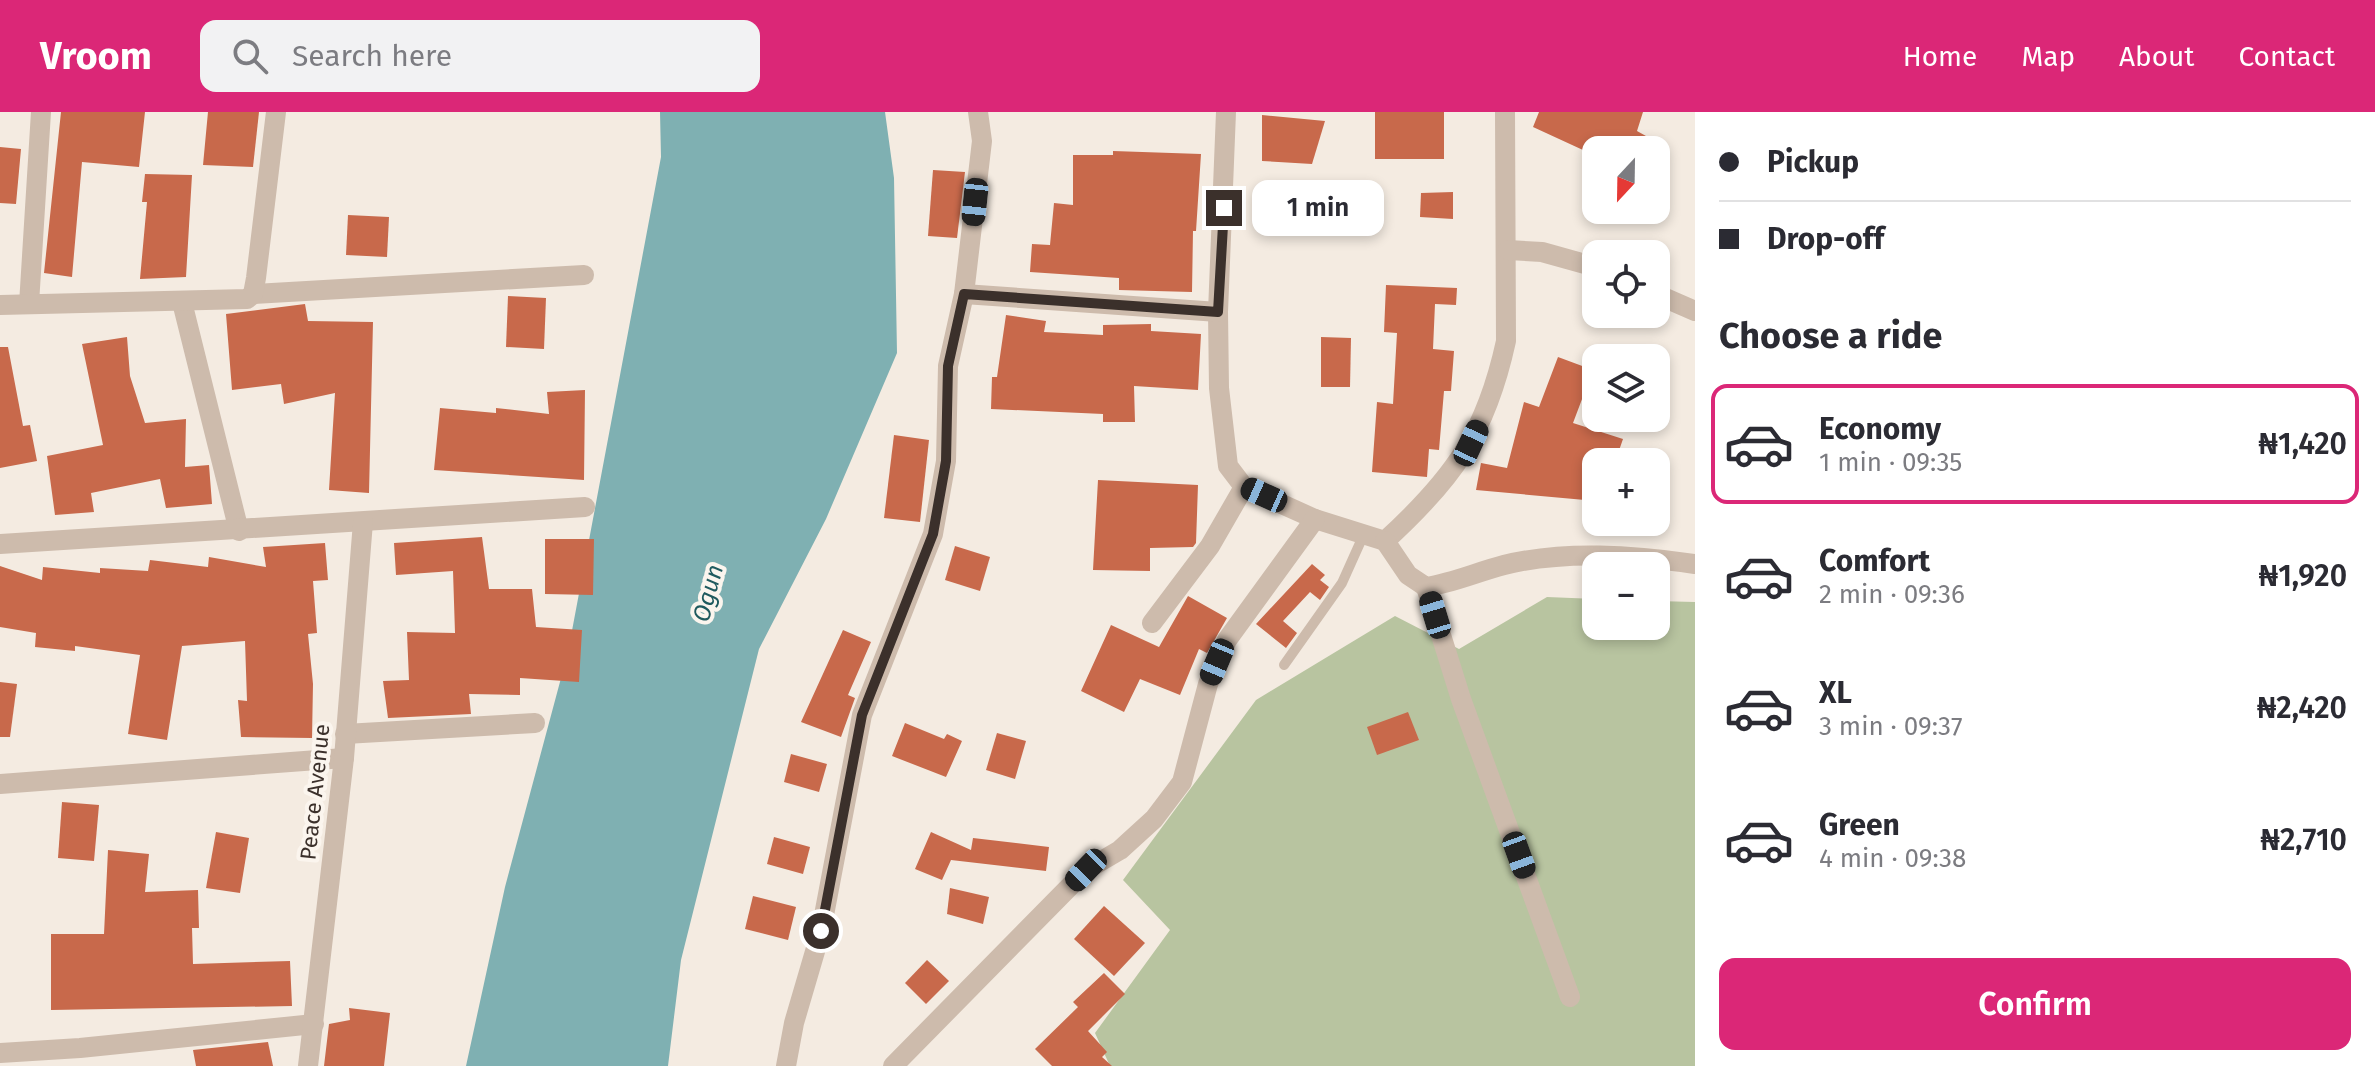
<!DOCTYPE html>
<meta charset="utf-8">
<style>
body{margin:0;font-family:"Fira Sans",sans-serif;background:#f2f2f3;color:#2b2b33;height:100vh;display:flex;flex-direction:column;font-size:30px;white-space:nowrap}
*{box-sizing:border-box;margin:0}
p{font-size:26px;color:#7c7c81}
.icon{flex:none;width:44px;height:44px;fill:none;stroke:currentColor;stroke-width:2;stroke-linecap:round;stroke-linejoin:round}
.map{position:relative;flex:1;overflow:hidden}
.details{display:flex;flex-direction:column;background:#fff;width:680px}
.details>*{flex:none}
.hud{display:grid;align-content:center;height:176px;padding:0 24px;background:#fff}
.needle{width:52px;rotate:202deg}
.buttons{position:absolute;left:1582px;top:24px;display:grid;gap:16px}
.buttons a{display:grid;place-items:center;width:88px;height:88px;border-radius:16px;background:#fff;box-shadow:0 4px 12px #0003;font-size:40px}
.end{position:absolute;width:36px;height:36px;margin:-18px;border:10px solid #3b302b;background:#fff;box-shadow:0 0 0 4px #fff}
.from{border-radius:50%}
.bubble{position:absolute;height:56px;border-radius:16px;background:#fff;box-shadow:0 4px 12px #0003;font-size:26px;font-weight:600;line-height:56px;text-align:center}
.car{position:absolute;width:24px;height:48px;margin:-24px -12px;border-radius:10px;box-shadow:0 0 6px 2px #0007;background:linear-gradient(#222 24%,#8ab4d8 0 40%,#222 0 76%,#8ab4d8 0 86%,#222 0)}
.hud b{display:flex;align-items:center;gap:28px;height:76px;font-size:30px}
.hud b+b{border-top:2px solid #e1e1e2}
.hud i{width:20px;height:20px;background:#2b2b33}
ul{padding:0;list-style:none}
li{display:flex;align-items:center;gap:24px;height:120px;margin:0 16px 12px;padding:0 8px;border:4px solid transparent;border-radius:16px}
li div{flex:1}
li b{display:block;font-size:30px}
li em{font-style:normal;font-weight:600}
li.active{border-color:#db2777}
li>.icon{width:72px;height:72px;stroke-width:1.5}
h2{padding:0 24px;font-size:36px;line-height:96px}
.button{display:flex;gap:16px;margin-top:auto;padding:16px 24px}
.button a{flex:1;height:92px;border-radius:16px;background:#db2777;color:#fff;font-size:32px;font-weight:600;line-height:92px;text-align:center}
header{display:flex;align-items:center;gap:48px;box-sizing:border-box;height:112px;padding:0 40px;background:#db2777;color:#fff}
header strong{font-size:38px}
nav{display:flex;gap:44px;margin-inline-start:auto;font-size:28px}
.search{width:560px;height:72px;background:#f2f2f3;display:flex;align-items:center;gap:20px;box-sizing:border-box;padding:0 28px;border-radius:16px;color:#7c7c81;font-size:30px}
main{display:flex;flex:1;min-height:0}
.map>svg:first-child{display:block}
</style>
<header>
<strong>Vroom</strong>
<div class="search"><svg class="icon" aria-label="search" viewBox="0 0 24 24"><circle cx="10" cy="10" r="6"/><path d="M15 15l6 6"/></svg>Search here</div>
<nav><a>Home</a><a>Map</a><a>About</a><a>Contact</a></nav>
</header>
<main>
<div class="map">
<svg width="1695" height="954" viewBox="0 0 1695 954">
<rect width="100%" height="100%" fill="#f4ebe1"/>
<polygon fill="#b8c4a0" points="1547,485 1596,487 1596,514 1656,514 1656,489 1695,490 1695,954 1110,954 1095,921 1170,818 1123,768 1256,588 1395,504 1459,537"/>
<polygon fill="#7fb0b2" points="660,0 885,0 894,66 897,241 826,407 759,537 681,848 668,954 466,954 505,775 568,540 661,45"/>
<g fill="#c8694b">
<polygon points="61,0 145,0 139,55 82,50 72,165 44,161"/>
<polygon points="208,0 259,0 253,55 203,53"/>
<rect x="1375" y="0" width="69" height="47"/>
<polygon points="1539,0 1643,0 1637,19 1646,24 1639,38 1596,38 1596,44 1533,15"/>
<polygon points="1262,3 1325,9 1312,52 1262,49"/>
<polygon points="0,35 21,37 16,92 0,91"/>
<polygon points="1113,39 1201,42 1196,119 1193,119 1192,180 1119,178 1119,166 1030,160 1032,132 1050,133 1054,91 1073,93 1073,43 1113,43"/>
<polygon points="933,58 965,60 957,126 928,124"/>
<polygon points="145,62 192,63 186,165 140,167 147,90 142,90"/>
<polygon points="1453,80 1453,107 1420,105 1421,81"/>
<polygon points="348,103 389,105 387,145 346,143"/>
<polygon points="1386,173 1457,176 1456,193 1435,192 1433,237 1454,239 1451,279 1444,279 1439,338 1429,337 1427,365 1372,360 1377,290 1393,292 1397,221 1384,220"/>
<polygon points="508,184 546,186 544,237 506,235"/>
<polygon points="305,192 308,209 373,210 369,381 329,378 335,281 284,292 281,272 232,278 226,202"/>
<polygon points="1006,203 1046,209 1044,220 1103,223 1103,213 1151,212 1151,219 1201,222 1198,278 1134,274 1135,310 1103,310 1103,302 991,297 992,265 997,265"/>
<polygon points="127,225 130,264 145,311 186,307 185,355 209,353 212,392 166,396 160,367 91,381 94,400 55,403 47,344 103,333 82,232"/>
<polygon points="1321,225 1351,226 1350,275 1321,275"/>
<polygon points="0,235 8,235 23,314 30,313 37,349 0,356"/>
<polygon points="1558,245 1593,258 1573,311 1623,327 1615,350 1596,350 1596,389 1476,378 1481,351 1507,356 1524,290 1539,295"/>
<polygon points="585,278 584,368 434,358 440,296 496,301 496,296 549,302 547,280"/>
<polygon points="894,323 929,328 920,410 884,406"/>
<polygon points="1098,368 1198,373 1196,431 1193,435 1150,436 1150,459 1093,458"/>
<polygon points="482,425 489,477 532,477 536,515 582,518 579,570 520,566 520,583 469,582 471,602 388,606 383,569 409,568 407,520 455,521 453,459 396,463 394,431"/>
<polygon points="545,427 594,427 593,483 545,482"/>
<polygon points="325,431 328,468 313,469 317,521 308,522 313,572 312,626 241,625 238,588 247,589 245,529 182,534 167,628 128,622 140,543 75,534 75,539 35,535 36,521 0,515 0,454 42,468 43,455 100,461 100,456 148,459 150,448 208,455 209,445 266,455 263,435"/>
<polygon points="955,434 990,445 980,479 945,468"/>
<polygon points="1312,452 1325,463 1320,468 1329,475 1320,488 1310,480 1283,509 1297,521 1286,536 1256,512"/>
<polygon points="1188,484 1227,506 1207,541 1199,537 1180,583 1140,567 1124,600 1081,579 1111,513 1159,535"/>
<polygon points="843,518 871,530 848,583 855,586 841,625 801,610"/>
<polygon points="0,570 17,572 10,625 0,625"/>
<polygon points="1408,600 1419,628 1377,643 1367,615"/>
<polygon points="905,611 944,627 947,622 962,629 946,665 892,644"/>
<polygon points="997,621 1026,629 1015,667 986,658"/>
<polygon points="791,642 827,652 819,680 784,670"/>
<polygon points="62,690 99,693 94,749 58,746"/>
<polygon points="216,720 249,726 240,781 206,776"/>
<polygon points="931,720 971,738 973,726 1049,735 1046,759 951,748 942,768 915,757"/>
<polygon points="774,725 810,735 803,762 767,752"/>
<polygon points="108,738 149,742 145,780 198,778 199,816 192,816 193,852 290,849 292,894 51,898 51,822 104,822"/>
<polygon points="950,776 989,785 983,812 947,802"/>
<polygon points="753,784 796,795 788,828 745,817"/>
<polygon points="1104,794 1145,831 1114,864 1074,827"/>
<polygon points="927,848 949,869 926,892 905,871"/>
<polygon points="1104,861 1125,882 1088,919 1107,940 1102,945 1112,954 1052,954 1035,937 1078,895 1073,890"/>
<polygon points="349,896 390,901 384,954 324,954 329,912 350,908"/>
<polygon points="268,930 273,954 196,954 193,938"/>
</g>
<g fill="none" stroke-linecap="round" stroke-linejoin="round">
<polyline stroke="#cdbbac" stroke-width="10" points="1284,553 1342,471 1364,422"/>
<g stroke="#cdbbac" stroke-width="20">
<path d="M1226,0L1218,200L1219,276L1228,354L1244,375L1315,407L1385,429C1454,366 1486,321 1506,229L1505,0"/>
<polyline points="1508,138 1542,140 1596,155"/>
<polyline points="253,182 584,163"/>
<polyline points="964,182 1218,200"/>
<polyline points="1656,182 1695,199"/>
<polyline points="182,190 239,419"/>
<polyline points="29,192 41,0"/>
<polyline points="0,193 247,187 253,182 256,166 276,0"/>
<path d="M1385,429L1408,463L1426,475C1453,471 1477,460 1504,453C1565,438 1633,443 1695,452"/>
<polyline points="0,432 585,395"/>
<polyline points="1426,475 1461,587 1570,885"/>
<polyline points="1152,511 1210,434 1244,375"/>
<polyline points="345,622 535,611"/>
<polyline points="0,672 344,646"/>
<polyline points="0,941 80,936 314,912"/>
<polyline points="308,954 344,646 363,410"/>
<polyline points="786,954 794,911 821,819 862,603 933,422 946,349 948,254 964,182 982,29 978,0"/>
<polyline points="893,954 1086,758 1120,738 1154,707 1182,670 1208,572 1227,528 1315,407"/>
</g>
</g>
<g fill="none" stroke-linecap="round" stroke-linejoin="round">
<polyline stroke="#3b302b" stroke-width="10" points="821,819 862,603 933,422 946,349 948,254 964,182 1218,200 1224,96"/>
</g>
<g text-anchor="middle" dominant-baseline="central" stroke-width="8" stroke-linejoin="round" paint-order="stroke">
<g font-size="22" fill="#3b302b" stroke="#fbf5ee">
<text transform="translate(315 680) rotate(-84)">Peace Avenue</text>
</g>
<g font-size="24" font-style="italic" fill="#1f5a5e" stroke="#fbf5ee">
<text transform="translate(708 481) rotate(-75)">Ogun</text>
</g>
</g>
</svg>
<div class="buttons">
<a><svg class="needle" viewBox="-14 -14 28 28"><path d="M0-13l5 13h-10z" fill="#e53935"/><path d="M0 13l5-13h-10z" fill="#7c7c81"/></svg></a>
<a><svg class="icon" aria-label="locate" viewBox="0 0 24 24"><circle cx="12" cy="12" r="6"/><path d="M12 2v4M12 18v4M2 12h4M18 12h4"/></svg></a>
<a><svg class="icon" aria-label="layers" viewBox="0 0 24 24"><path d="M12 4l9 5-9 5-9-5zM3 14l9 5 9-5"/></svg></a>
<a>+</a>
<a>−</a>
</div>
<i class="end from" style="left:821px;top:819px"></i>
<i class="end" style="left:1224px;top:96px"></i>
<div class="bubble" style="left:1252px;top:68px;width:132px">1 min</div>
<i class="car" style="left:975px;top:90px;rotate:186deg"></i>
<i class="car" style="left:1471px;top:331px;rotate:25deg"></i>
<i class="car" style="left:1264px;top:383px;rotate:294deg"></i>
<i class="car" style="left:1435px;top:503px;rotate:343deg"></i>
<i class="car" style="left:1217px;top:550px;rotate:203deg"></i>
<i class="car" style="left:1519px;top:743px;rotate:160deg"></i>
<i class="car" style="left:1086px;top:758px;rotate:224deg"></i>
</div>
<section class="details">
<div class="hud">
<b><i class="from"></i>Pickup</b>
<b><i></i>Drop-off</b>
</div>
<h2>Choose a ride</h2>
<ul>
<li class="active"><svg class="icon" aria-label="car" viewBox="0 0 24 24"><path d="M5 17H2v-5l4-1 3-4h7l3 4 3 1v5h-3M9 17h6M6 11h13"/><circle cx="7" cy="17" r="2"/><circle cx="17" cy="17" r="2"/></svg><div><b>Economy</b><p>1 min · 09:35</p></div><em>₦1,420</em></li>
<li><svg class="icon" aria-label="car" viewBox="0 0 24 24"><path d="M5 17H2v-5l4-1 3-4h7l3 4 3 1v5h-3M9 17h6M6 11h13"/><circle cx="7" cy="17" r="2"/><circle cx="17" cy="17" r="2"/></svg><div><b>Comfort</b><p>2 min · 09:36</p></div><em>₦1,920</em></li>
<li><svg class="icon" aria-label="car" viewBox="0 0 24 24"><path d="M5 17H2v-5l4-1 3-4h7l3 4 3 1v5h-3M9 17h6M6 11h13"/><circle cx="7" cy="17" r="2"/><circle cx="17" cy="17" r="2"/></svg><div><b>XL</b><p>3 min · 09:37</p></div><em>₦2,420</em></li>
<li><svg class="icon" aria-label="car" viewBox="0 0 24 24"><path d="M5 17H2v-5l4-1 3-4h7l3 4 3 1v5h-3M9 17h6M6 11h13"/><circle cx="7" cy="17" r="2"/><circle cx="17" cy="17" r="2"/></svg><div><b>Green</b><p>4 min · 09:38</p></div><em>₦2,710</em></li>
</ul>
<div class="button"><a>Confirm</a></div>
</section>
</main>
